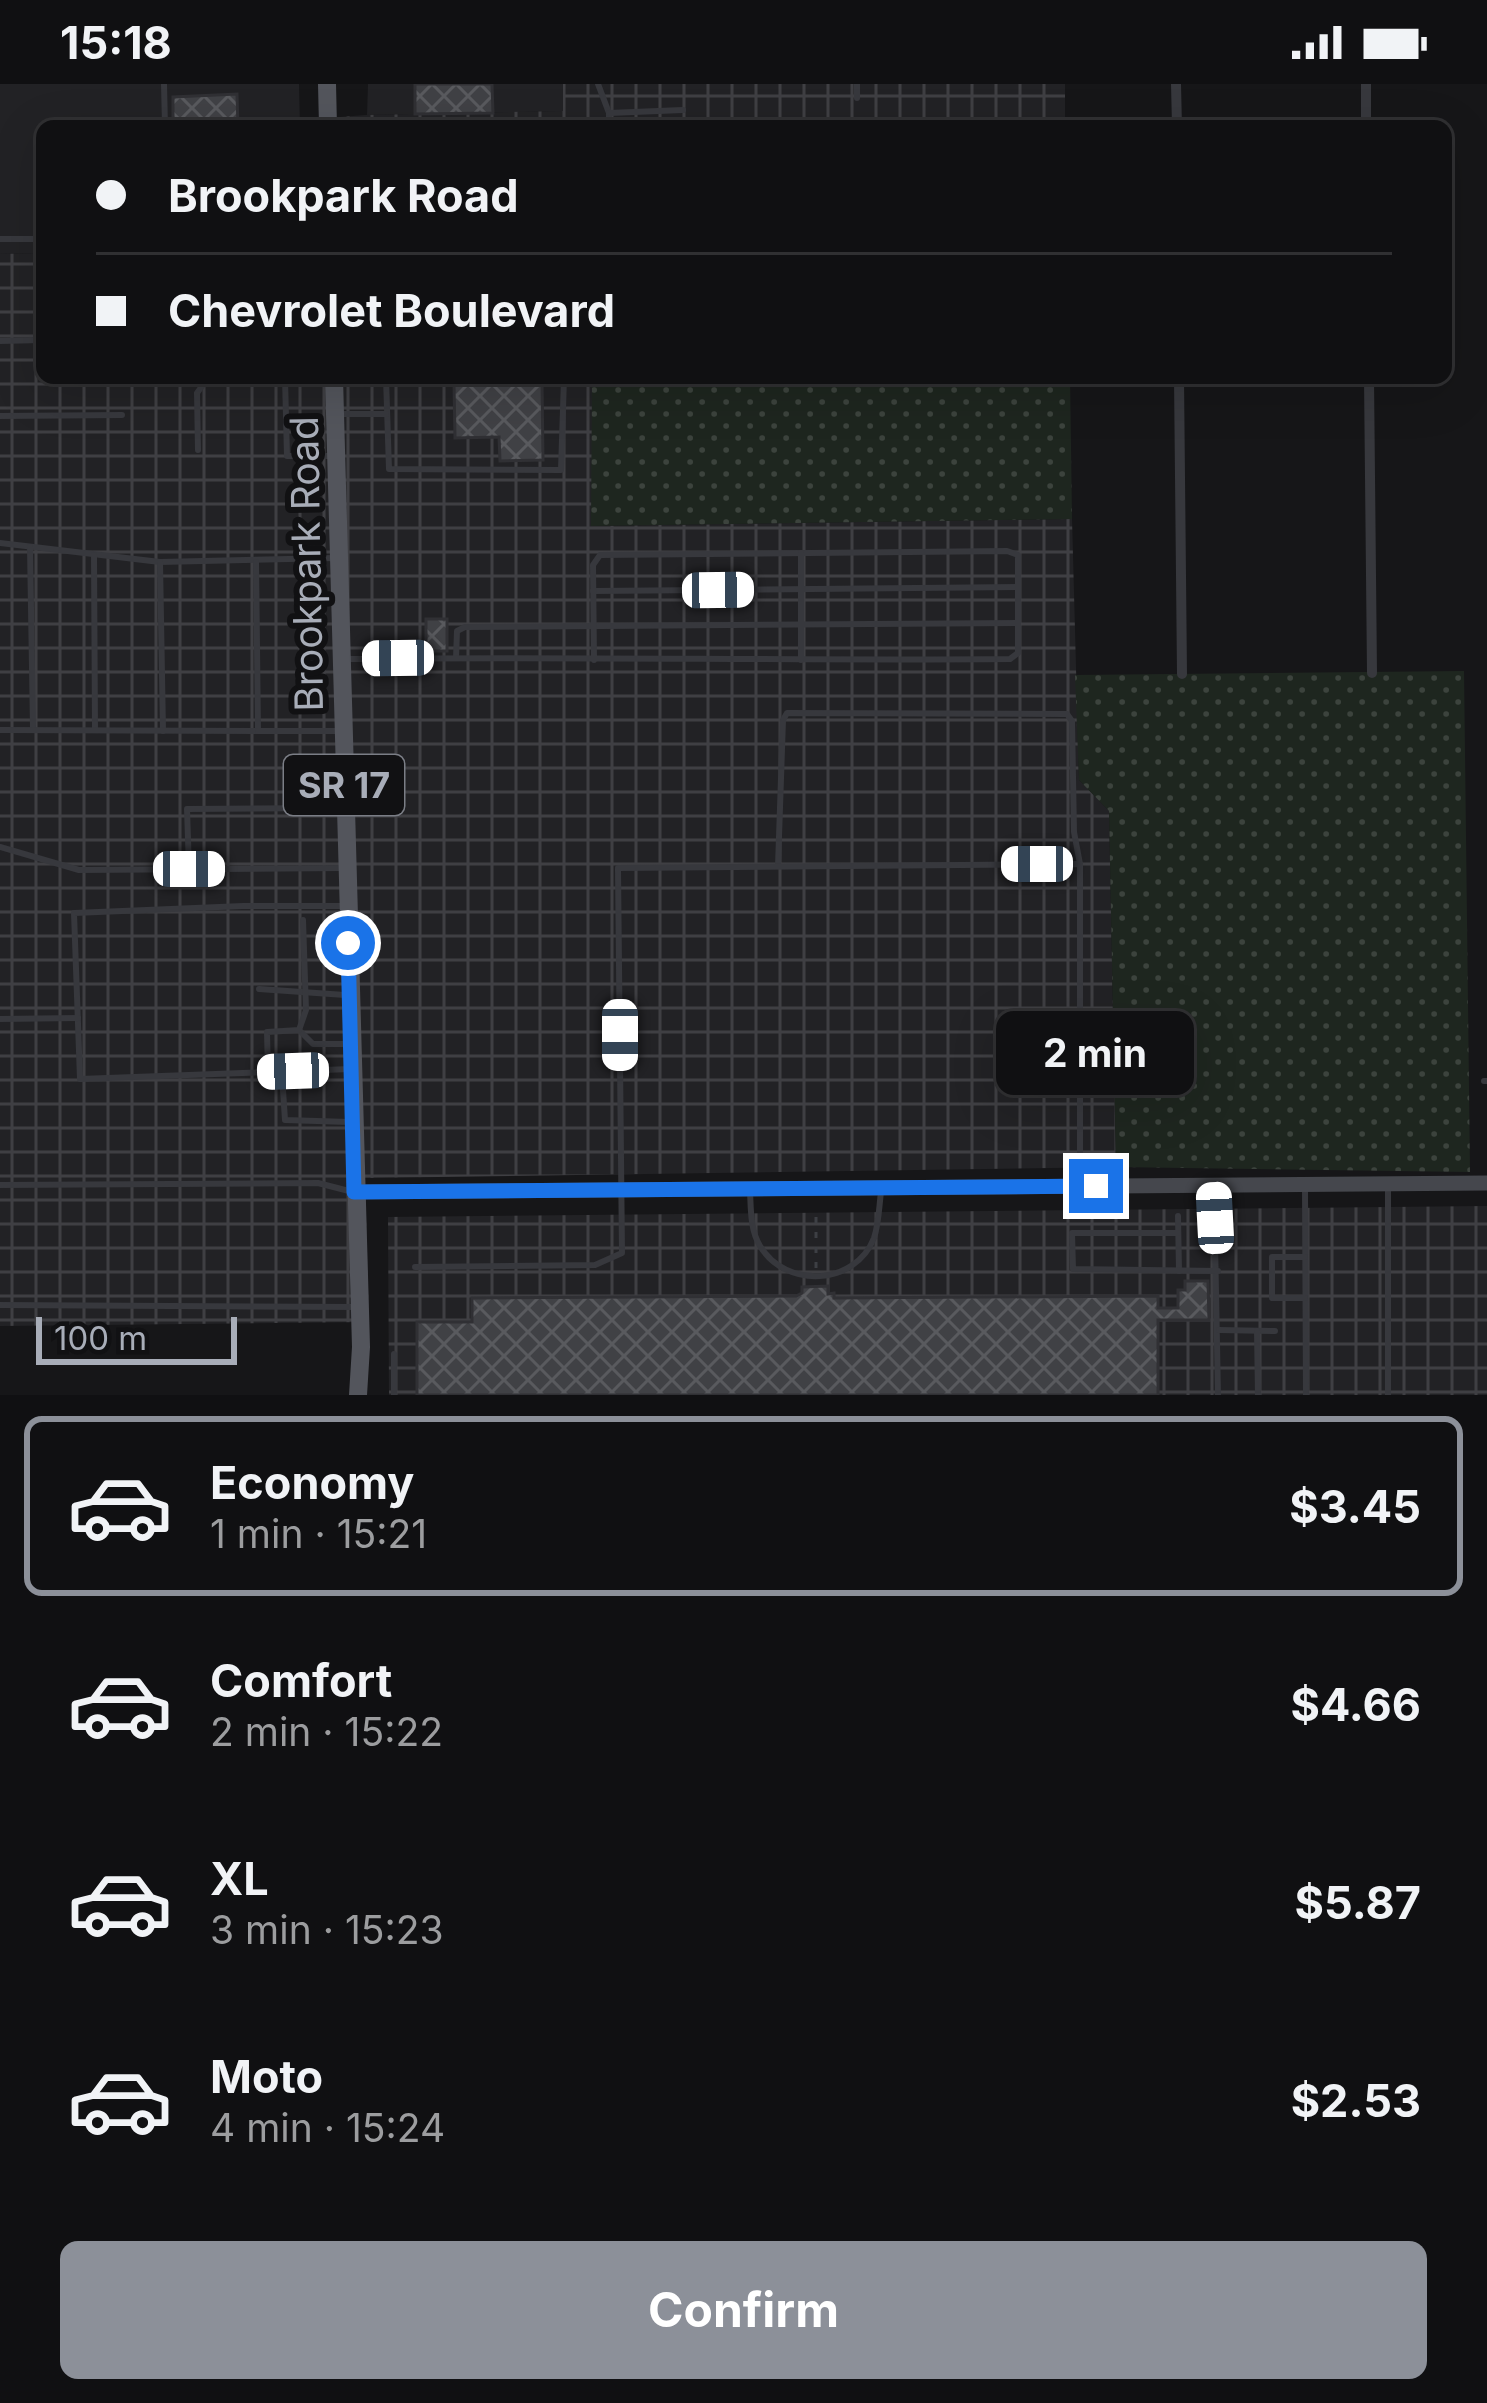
<!DOCTYPE html>
<meta charset="utf-8">
<style>
body{margin:0;font-family:Inter,sans-serif;background:#19191b;color:#f1f3f6;height:100vh;display:flex;flex-direction:column;font-size:45px;white-space:nowrap}
*{box-sizing:border-box;margin:0}
p{font-size:39px;color:#9c9d9f}
.icon{flex:none;width:66px;height:66px;fill:none;stroke:currentColor;stroke-width:2;stroke-linecap:round;stroke-linejoin:round}
.map{position:relative;height:1311px;overflow:hidden}
.side{display:flex;flex-direction:column;background:#101012;flex:1}
.side>*{flex:none}
.guide{position:absolute;left:36px;top:36px;width:1416px;height:264px;border-radius:18px;box-shadow:0 12px 48px #0002,0 0 0 3px #303032;display:grid;align-content:center;height:264px;padding:0 60px;background:#101012}
.scale{position:absolute;left:36px;bottom:30px;width:201px;box-sizing:border-box;padding-left:12px;border:6px solid #a8adb8;border-top:0;font-size:33px;line-height:42px;white-space:nowrap;color:#a8adb8;-webkit-text-stroke:9px #111113;paint-order:stroke}
.end{position:absolute;width:54px;height:54px;margin:-27px;border:15px solid #1a73e8;background:#fff;box-shadow:0 0 0 6px #fff}
.from{border-radius:50%}
.bubble{position:absolute;height:84px;border-radius:18px;background:#101012;box-shadow:0 12px 48px #0002,0 0 0 3px #303032;font-size:39px;font-weight:700;line-height:84px;text-align:center}
.car{position:absolute;width:36px;height:72px;margin:-36px -18px;border-radius:15px;box-shadow:0 0 9px 3px #0007;background:linear-gradient(#fff 24%,#345 0 40%,#fff 0 76%,#345 0 86%,#fff 0)}
.guide b{display:flex;align-items:center;gap:42px;height:114px;font-size:45px}
.guide b+b{border-top:3px solid #303032}
.guide i{width:30px;height:30px;background:#f1f3f6}
ul{padding:21px 0 0;list-style:none}
li{display:flex;align-items:center;gap:36px;height:180px;margin:0 24px 18px;padding:0 36px;border:6px solid transparent;border-radius:18px}
li div{flex:1}
li b{display:block;font-size:45px}
li em{font-style:normal;font-weight:700}
li.active{border-color:#8c9099}
li>.icon{width:108px;height:108px;stroke-width:1.5}
.cta{display:flex;gap:24px;margin-top:auto;padding:24px 60px}
.cta a{flex:1;height:138px;border-radius:18px;background:#8c9099;color:#fff;font-size:48px;font-weight:700;line-height:138px;text-align:center}
.status{display:flex;justify-content:space-between;align-items:center;height:84px;padding:0 60px;background:#101012;direction:ltr}
.status svg{height:33px;fill:currentColor}
.map>svg:first-child{display:block}
</style>
<div class="status"><b>15:18</b><svg viewBox="0 0 49 12"><path d="M0 12V9h3v3zM5 12V6h3v6zM10 12V3h3v9zM15 12V0h3v12zM26 1h20v11H26zM47 4h2v5h-2z"/></svg></div>
<div class="map">
<svg width="1487" height="1311" viewBox="0 0 1487 1311">
<defs>
<pattern id="industrial-grid" width="8" height="8" patternUnits="userSpaceOnUse" patternTransform="scale(3)"><rect width="8" height="8" fill="#222225"/><path d="M0 4h8M4 0v8" fill="none" stroke="#3f3f43"/></pattern>
<pattern id="green-dots" width="8" height="8" patternUnits="userSpaceOnUse" patternTransform="scale(3)"><rect width="8" height="8" fill="#1e261f"/><path d="M2 2h.1M6 6h.1" fill="none" stroke="#3c433d" stroke-width="1.8" stroke-linecap="round"/></pattern>
<pattern id="building-cross-hatch" width="8" height="8" patternUnits="userSpaceOnUse" patternTransform="scale(3)"><rect width="8" height="8" fill="#404145"/><path d="M0 0l8 8M0 8l8-8" fill="none" stroke="#595a5e"/></pattern>
</defs>
<rect width="100%" height="100%" fill="#161618"/>
<g fill="#222225">
<polygon points="0,0 299,0 300,42 42,42 42,169 0,170"/>
<polygon points="368,0 563,0 564,27 367,31"/>
</g>
<g fill="url(#industrial-grid)">
<polygon points="563,0 1065,0 1065,37 300,42 300,36 367,31 563,27"/>
<polygon points="42,169 42,294 592,294 592,442 1072,435 1079,696 1109,727 1116,1083 365,1094 369,1238 0,1242 0,170"/>
<polygon points="1487,1122 1487,1311 389,1311 388,1133"/>
</g>
<g fill="url(#green-dots)">
<polygon points="1065,37 1065,42 717,42 717,38"/>
<polygon points="592,294 1070,294 1072,435 591,442"/>
<polygon points="1464,587 1470,1088 1116,1083 1109,727 1079,696 1075,591"/>
</g>
<g fill="url(#building-cross-hatch)" stroke="#303034" stroke-width="3">
<polygon points="415,0 492,0 493,29 415,30"/>
<polygon points="237,10 238,42 173,42 173,13"/>
<polygon points="497,294 542,294 543,376 500,377 499,353 455,354 454,301 497,300"/>
<rect x="426" y="535" width="21" height="32"/>
<polygon points="1185,1197 1208,1197 1209,1236 1158,1236 1158,1311 417,1311 417,1238 472,1238 472,1214 796,1212 802,1209 802,1203 828,1202 828,1210 834,1209 834,1214 1158,1212 1158,1224 1178,1224 1178,1206 1185,1206"/>
</g>
<g fill="none" stroke-linecap="round" stroke-linejoin="round">
<polyline stroke="#3d3f44" stroke-width="3" stroke-dasharray="6 9" stroke-linecap="butt" points="816,1184 816,1126"/>
<g stroke="#37383d" stroke-width="6">
<polyline points="164,0 165,42"/>
<polyline points="598,0 609,29 609,42"/>
<polyline points="857,0 857,14"/>
<polyline points="609,29 683,26"/>
<polyline points="0,155 42,155"/>
<polyline points="0,257 42,256"/>
<polyline points="285,294 287,372 332,372"/>
<polyline points="386,294 389,385 561,386 564,294"/>
<polyline points="339,330 386,330"/>
<polyline points="0,332 122,331"/>
<polyline points="198,366 197,309 208,294"/>
<polyline points="0,459 160,478 335,474"/>
<polyline points="30,463 33,645"/>
<polyline points="94,471 95,646"/>
<polyline points="160,478 163,647"/>
<polyline points="593,507 1018,503"/>
<polyline points="456,574 457,547 465,543 1018,539"/>
<path d="M345,575C567,572 788,577 1010,575L1018,569V471L1007,467L600,471L593,481L594,576"/>
<polyline points="801,576 801,469"/>
<polyline points="0,646 258,647 256,478"/>
<polyline points="258,647 339,647"/>
<polyline points="0,763 79,786 343,784"/>
<polyline points="778,782 783,636 787,629 1067,630 1072,637 1074,748 1080,780"/>
<polyline points="189,785 187,725 339,724"/>
<polyline points="344,822 243,822 74,829 80,995 351,985"/>
<polyline points="259,905 345,911"/>
<polyline points="0,935 78,934"/>
<polyline points="299,946 313,960 350,960"/>
<polyline points="268,988 267,948 299,946 306,926 303,836"/>
<polyline points="1484,997 1487,997"/>
<polyline points="283,1006 285,1036 349,1038"/>
<polyline points="0,1101 318,1099 349,1107"/>
<polyline points="1214,1105 1218,1311"/>
<polyline points="1305,1105 1306,1311"/>
<polyline points="1388,1105 1388,1311"/>
<path d="M750,1107C751,1126 750,1145 760,1162C786,1205 855,1202 874,1154C879,1139 879,1123 881,1108"/>
<polyline points="1178,1132 1179,1187"/>
<polyline points="1178,1149 1072,1149 1073,1185 1218,1187"/>
<polyline points="1305,1173 1272,1173 1272,1214 1305,1214"/>
<polyline points="415,1183 595,1181 622,1169 618,784 1080,780 1080,1100"/>
<polyline points="0,1221 356,1223"/>
<polyline points="1219,1246 1275,1247"/>
<polyline points="1257,1247 1258,1311"/>
<polyline points="394,1270 394,1311"/>
</g>
<g stroke="#37383d" stroke-width="10">
<polyline points="1176,0 1177,42"/>
<polyline points="1366,0 1366,42"/>
<polyline points="1179,294 1182,590"/>
<polyline points="1369,294 1372,589"/>
</g>
<polyline stroke="#45474d" stroke-width="15" points="354,1108 1487,1099"/>
<g stroke="#53555c" stroke-width="18">
<polyline points="327,0 328,42"/>
<polyline points="334,294 361,1263 358,1311"/>
</g>
</g>
<g fill="none" stroke-linecap="round" stroke-linejoin="round">
<polyline stroke="#1a73e8" stroke-width="15" points="348,859 354,1108 1096,1102"/>
</g>
<g text-anchor="middle" dominant-baseline="central" stroke-width="12" stroke-linejoin="round" paint-order="stroke">
<rect fill="#111113" stroke="#7b7e86" stroke-width="3" x="284" y="671" width="120" height="60" rx="9"/>
<g font-size="36" font-weight="bold" fill="#a8adb8">
<text x="344" y="701">SR 17</text>
</g>
<g font-size="39" fill="#a8adb8" stroke="#111113">
<text transform="translate(306 480) rotate(-91)">Brookpark Road</text>
</g>
</g>
</svg>
<div class="scale">100 m</div>
<i class="end from" style="left:348px;top:859px"></i>
<i class="end" style="left:1096px;top:1102px"></i>
<div class="bubble" style="left:996px;top:927px;width:198px">2 min</div>
<i class="car" style="left:718px;top:506px;rotate:89deg"></i>
<i class="car" style="left:398px;top:574px;rotate:269deg"></i>
<i class="car" style="left:1037px;top:780px;rotate:270deg"></i>
<i class="car" style="left:189px;top:785px;rotate:90deg"></i>
<i class="car" style="left:620px;top:951px;rotate:180deg"></i>
<i class="car" style="left:293px;top:987px;rotate:268deg"></i>
<i class="car" style="left:1215px;top:1134px;rotate:357deg"></i>
<div class="guide">
<b><i class="from"></i>Brookpark Road</b>
<b><i></i>Chevrolet Boulevard</b>
</div>
</div>
<section class="side">
<ul>
<li class="active"><svg class="icon" aria-label="car" viewBox="0 0 24 24"><path d="M5 17H2v-5l4-1 3-4h7l3 4 3 1v5h-3M9 17h6M6 11h13"/><circle cx="7" cy="17" r="2"/><circle cx="17" cy="17" r="2"/></svg><div><b>Economy</b><p>1 min · 15:21</p></div><em>$3.45</em></li>
<li><svg class="icon" aria-label="car" viewBox="0 0 24 24"><path d="M5 17H2v-5l4-1 3-4h7l3 4 3 1v5h-3M9 17h6M6 11h13"/><circle cx="7" cy="17" r="2"/><circle cx="17" cy="17" r="2"/></svg><div><b>Comfort</b><p>2 min · 15:22</p></div><em>$4.66</em></li>
<li><svg class="icon" aria-label="car" viewBox="0 0 24 24"><path d="M5 17H2v-5l4-1 3-4h7l3 4 3 1v5h-3M9 17h6M6 11h13"/><circle cx="7" cy="17" r="2"/><circle cx="17" cy="17" r="2"/></svg><div><b>XL</b><p>3 min · 15:23</p></div><em>$5.87</em></li>
<li><svg class="icon" aria-label="car" viewBox="0 0 24 24"><path d="M5 17H2v-5l4-1 3-4h7l3 4 3 1v5h-3M9 17h6M6 11h13"/><circle cx="7" cy="17" r="2"/><circle cx="17" cy="17" r="2"/></svg><div><b>Moto</b><p>4 min · 15:24</p></div><em>$2.53</em></li>
</ul>
<div class="cta"><a>Confirm</a></div>
</section>
